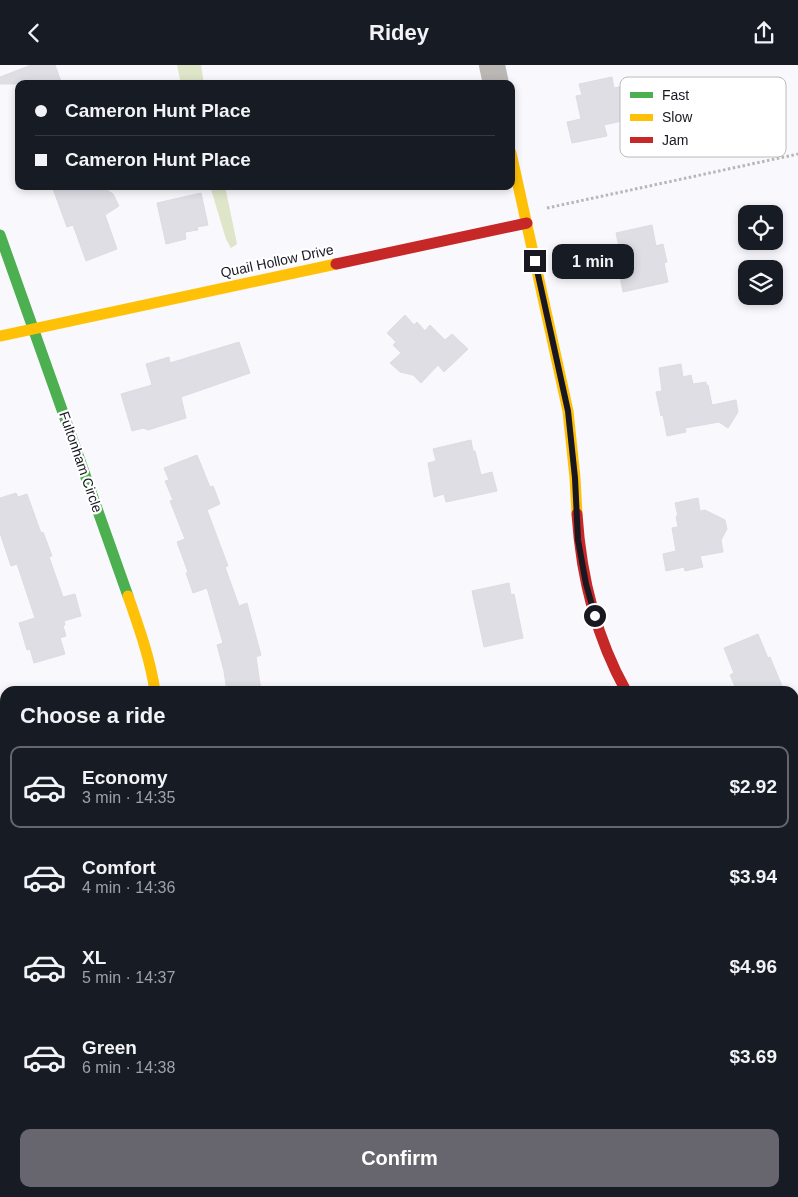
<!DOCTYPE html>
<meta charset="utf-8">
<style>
body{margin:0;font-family:Arial,sans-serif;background:#242831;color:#f1f3f6;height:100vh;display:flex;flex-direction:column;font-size:19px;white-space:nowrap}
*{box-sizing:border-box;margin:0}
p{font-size:16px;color:#9ea1a6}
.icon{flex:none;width:28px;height:28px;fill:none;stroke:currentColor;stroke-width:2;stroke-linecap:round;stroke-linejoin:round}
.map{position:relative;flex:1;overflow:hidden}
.sheet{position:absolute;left:0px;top:621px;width:799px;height:511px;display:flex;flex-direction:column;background:#171b24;border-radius:15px 15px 0 0;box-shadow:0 2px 8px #0003}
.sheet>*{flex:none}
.guide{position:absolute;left:15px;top:15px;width:500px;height:110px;border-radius:10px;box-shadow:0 2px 8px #0003;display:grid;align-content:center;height:110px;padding:0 20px;background:#171b24}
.buttons{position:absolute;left:738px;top:140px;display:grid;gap:10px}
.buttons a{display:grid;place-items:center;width:45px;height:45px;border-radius:10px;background:#171b24;box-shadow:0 2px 8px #0003;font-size:25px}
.end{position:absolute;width:22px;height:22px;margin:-11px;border:6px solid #191821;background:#fff;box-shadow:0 0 0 2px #fff}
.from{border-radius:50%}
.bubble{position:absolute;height:35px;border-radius:10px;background:#171b24;box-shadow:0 2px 8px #0003;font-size:16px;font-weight:700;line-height:35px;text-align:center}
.guide b{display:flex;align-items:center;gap:18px;height:48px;font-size:19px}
.guide b+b{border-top:1px solid #363941}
.guide i{width:12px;height:12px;background:#f1f3f6}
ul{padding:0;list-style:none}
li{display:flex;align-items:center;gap:15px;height:82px;margin:0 10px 8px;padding:0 10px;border:2px solid transparent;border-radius:10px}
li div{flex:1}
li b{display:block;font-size:19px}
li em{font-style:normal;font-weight:700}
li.current{border-color:#67666e}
li>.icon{width:45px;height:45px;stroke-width:1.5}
h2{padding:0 20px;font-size:22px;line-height:60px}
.button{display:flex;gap:10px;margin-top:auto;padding:10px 20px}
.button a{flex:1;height:58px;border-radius:10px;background:#67666e;color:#fff;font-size:20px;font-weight:700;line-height:58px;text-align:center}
header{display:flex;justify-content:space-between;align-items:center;height:65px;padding:0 20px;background:#171b24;font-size:22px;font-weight:700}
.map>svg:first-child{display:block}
</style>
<header><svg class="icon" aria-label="back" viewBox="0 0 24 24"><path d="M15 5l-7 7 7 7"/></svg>Ridey<svg class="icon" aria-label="share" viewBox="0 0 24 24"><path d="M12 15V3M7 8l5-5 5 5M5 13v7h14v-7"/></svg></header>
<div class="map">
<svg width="798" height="1132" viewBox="0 0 798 1132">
<rect width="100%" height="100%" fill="#f9f8fc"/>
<g fill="#dee5c8">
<polygon points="177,0 201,0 204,19 181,19"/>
<polygon points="210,121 225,121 237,179 231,183 226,174"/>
</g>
<g fill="#dfdee5" stroke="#dedce3">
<polygon points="31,0 55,0 62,19 0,19 0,12"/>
<polygon points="612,12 614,23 628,20 635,53 604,60 607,71 572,78 567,57 581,54 576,31 582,30 579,19"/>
<polygon points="52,121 101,121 113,129 119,141 105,150 117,184 86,196 73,160 67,162"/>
<polygon points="201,128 208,160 197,162 198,165 185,167 186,174 166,179 157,138"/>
<polygon points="652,160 656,181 663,179 667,197 664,198 668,217 623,227 619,206 624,205 616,168"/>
<polygon points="405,250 414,260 417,257 425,266 430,260 445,275 452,269 468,284 444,307 438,300 421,318 413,310 400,307 390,298 401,288 393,280 396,277 387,268"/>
<polygon points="239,277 250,308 181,332 186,353 148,365 143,363 132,366 121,329 152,320 146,299 169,292 170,298"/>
<polygon points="681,299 683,312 691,310 693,319 706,317 706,320 708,320 712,340 736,335 738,347 728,363 719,357 685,363 686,367 667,371 663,350 661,351 656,327 662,326 659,303"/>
<polygon points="471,375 473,386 475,386 481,410 492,407 497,426 446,437 444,429 434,432 428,398 436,396 433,384"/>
<polygon points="197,390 210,422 213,421 220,439 207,445 228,501 225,502 239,541 247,538 261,590 256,592 261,626 227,626 224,606 217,580 223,578 207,523 193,528 186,508 188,507 177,477 185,474 170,436 173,435 165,416 169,415 164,403"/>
<polygon points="16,428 18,432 27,429 41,468 43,467 52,491 49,492 63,532 75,529 81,551 64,556 65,560 63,561 66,571 60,573 65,589 34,598 30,584 27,585 19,558 35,553 17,499 11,501 0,468 0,433"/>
<polygon points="698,433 700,446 705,445 725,455 727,464 721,475 723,487 700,491 703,502 685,506 684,502 666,506 663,489 676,486 672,463 678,462 676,451 678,451 675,438"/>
<polygon points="509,518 511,530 514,529 523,573 484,582 472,526"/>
<polygon points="758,569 768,593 770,592 784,626 737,626 730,610 734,608 724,583"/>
</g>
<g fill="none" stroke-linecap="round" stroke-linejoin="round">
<polyline stroke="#b8b7b6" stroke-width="3" stroke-dasharray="2.5 2.5" stroke-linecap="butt" points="547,143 798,89"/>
<g stroke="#bab7b5" stroke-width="26">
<polyline points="492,0 496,19"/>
<polyline points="0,887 5,891"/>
<polyline points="0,1025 5,1021"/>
<polyline points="275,1128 278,1132"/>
<polyline points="694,1128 694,1132"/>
</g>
<polyline stroke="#4caf50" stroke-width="11" points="0,170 128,531"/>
<g stroke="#ffc107" stroke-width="11">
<polyline points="511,88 568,346 575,413 577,449"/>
<polyline points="0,271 336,199"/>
<path d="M128,531C139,563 150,593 155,626"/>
</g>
<g stroke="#c62828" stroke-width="11">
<polyline points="336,199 527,158"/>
<path d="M577,449C581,511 596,572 626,626"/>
</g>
</g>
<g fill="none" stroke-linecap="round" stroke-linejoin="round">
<polyline stroke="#191821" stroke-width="6" points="535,196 568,346 575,413 578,475 586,519 595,551"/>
</g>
<g text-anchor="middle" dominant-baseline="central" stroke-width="4.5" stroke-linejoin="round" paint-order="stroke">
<g font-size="14" fill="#191821" stroke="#fff">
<text transform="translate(277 196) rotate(-12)">Quail Hollow Drive</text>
<text transform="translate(81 397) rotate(71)">Fultonham Circle</text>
</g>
</g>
<rect x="620" y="12" width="166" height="80" rx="8" fill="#fff" stroke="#bababc" stroke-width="1"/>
<rect x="630" y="27" width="23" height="6" fill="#4caf50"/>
<rect x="630" y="49" width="23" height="7" fill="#ffc107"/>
<rect x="630" y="72" width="23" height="6" fill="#c62828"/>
<g font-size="14" fill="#191821">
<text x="662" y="35">Fast</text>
<text x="662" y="57">Slow</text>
<text x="662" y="80">Jam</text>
</g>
</svg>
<div class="buttons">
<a><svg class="icon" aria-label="locate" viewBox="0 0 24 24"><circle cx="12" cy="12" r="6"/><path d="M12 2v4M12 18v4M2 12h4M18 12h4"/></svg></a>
<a><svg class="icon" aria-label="layers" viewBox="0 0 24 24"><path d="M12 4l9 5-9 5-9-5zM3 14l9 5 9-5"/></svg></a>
</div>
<i class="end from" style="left:595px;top:551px"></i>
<i class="end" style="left:535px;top:196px"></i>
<div class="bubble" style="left:552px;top:179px;width:82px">1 min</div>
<div class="guide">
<b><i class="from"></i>Cameron Hunt Place</b>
<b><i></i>Cameron Hunt Place</b>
</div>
<section class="sheet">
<h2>Choose a ride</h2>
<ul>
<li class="current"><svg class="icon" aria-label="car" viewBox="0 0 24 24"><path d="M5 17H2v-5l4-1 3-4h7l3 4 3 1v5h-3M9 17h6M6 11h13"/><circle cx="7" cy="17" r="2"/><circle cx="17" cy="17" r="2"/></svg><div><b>Economy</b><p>3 min · 14:35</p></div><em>$2.92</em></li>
<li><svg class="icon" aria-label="car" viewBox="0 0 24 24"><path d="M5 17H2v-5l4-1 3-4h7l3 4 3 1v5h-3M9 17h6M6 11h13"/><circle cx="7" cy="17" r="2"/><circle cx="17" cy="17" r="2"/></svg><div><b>Comfort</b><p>4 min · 14:36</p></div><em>$3.94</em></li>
<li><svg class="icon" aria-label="car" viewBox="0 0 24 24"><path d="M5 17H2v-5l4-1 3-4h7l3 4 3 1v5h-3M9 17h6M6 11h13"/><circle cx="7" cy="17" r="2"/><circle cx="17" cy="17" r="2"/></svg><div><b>XL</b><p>5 min · 14:37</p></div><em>$4.96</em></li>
<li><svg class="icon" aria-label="car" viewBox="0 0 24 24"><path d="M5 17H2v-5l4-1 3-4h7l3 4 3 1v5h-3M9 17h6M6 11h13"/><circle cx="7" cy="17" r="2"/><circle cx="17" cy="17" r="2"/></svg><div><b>Green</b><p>6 min · 14:38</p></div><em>$3.69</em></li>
</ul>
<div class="button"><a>Confirm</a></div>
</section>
</div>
